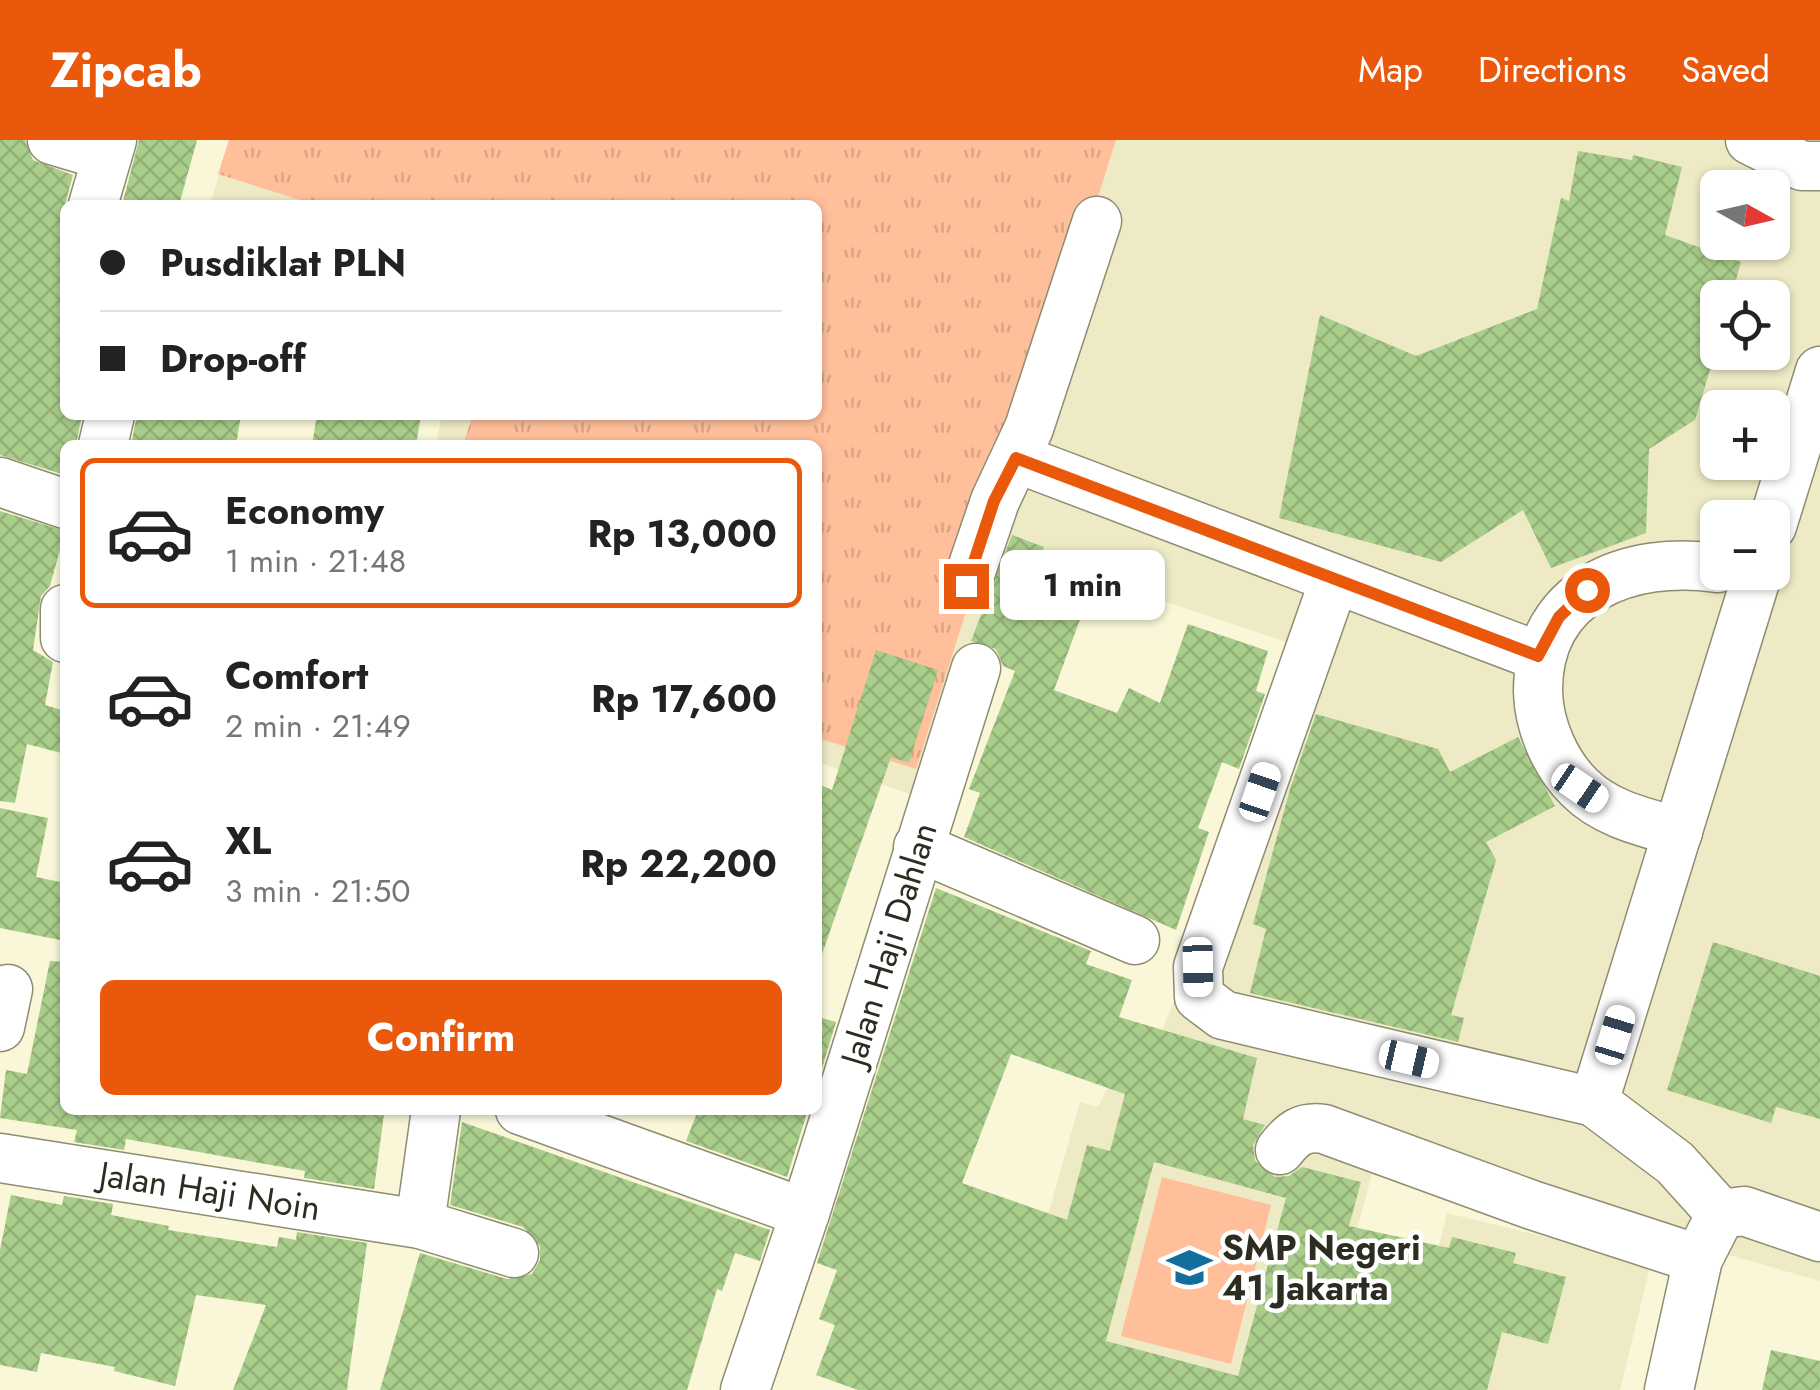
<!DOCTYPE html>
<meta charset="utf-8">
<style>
body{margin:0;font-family:Jost,sans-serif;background:#f6f6f6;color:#222;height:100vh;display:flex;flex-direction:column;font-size:38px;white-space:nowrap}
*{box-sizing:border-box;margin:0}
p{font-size:32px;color:#767676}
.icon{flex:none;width:55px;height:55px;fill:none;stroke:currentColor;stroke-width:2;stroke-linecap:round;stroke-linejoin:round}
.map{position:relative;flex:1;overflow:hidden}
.panel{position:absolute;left:60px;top:300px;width:762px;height:675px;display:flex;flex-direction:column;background:#fff;border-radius:15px;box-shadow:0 2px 8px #0004}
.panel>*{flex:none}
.hud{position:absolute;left:60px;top:60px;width:762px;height:220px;border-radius:15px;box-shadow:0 2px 8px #0004;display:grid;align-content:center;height:220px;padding:0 40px;background:#fff}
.needle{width:65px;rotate:98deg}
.controls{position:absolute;left:1700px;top:30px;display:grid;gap:20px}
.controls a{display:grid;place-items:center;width:90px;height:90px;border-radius:15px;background:#fff;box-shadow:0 2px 8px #0004;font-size:50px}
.end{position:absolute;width:45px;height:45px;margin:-22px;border:12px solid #ea580c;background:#fff;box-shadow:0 0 0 5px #fff}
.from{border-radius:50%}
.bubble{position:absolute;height:70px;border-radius:15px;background:#fff;box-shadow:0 2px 8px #0004;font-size:32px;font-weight:700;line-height:70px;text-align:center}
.car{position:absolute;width:30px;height:60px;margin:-30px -15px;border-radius:12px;box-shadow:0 0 8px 2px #0007;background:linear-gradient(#fff 24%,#345 0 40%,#fff 0 76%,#345 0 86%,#fff 0)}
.hud b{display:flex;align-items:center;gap:35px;height:95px;font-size:38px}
.hud b+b{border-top:2px solid #e0e0e0}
.hud i{width:25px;height:25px;background:#222}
ul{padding:18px 0 0;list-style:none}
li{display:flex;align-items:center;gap:30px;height:150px;margin:0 20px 15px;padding:0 20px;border:5px solid transparent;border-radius:15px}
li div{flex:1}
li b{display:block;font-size:38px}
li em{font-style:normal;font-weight:700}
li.on{border-color:#ea580c}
li>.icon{width:90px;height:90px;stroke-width:1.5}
.button{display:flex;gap:20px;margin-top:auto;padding:20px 40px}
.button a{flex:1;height:115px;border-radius:15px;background:#ea580c;color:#fff;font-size:40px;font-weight:700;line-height:115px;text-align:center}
header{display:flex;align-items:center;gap:60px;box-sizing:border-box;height:140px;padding:0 50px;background:#ea580c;color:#fff}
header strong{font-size:48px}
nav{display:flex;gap:55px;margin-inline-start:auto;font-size:35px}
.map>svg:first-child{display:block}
</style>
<header>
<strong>Zipcab</strong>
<nav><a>Map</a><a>Directions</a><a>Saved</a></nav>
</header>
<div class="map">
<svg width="1820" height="1250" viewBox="0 0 1820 1250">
<defs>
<pattern id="grass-tufts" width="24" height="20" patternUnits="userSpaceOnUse" patternTransform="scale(2.5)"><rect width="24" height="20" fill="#ffbf9b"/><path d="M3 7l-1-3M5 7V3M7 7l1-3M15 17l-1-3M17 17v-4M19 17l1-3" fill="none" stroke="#dba485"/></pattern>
<pattern id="building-cross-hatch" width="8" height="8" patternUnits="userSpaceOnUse" patternTransform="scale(2.5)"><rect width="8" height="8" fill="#a9cd8a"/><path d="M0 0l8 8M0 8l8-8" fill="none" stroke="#92b077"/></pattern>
</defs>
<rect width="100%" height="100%" fill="#f9f7d8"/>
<g fill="#edeac5" fill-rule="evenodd">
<path d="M229,0H1776L1820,17V1141L1377,1015L1314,1250H998L1080,962L1098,967L1114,935L1142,942L1311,510L1036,419L935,663L818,622V305H436L442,275H818V65H210ZM1718,48H1772V102H1718ZM1718,158H1772V212H1718ZM1718,268H1772V322H1718ZM1718,378H1772V432H1718Z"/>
<polygon points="1447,1073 1651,1123 1620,1250 1403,1250"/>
</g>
<polygon fill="url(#grass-tufts)" points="229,0 1116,0 916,629 818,598 818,305 463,305 473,275 818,275 818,65 316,65 218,34"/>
<polygon fill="#ffbf9b" points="1162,1037 1271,1065 1231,1224 1121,1196"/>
<g fill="url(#building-cross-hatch)" fill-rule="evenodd">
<polygon points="0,0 25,0 33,20 73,35 65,65 65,275 82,275 76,305 65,305 65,335 0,315"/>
<polygon points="139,0 197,0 179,65 122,65"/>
<polygon points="1578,11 1632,20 1633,15 1682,27 1665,95 1741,122 1731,158 1718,158 1718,203 1695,280 1649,309 1646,393 1551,428 1523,370 1441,422 1279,378 1320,175 1416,216 1537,169 1561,58 1569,61"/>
<polygon points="137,275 241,275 236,305 131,305"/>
<polygon points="317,275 421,275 416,305 312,305"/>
<polygon points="0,371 65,391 50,446 41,456 33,510 53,522 45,565 65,571 65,614 27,604 15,663 0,661"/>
<polygon points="1012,395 1044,407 1036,428 1092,447 1054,550 1117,573 1129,548 1160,563 1188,484 1268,511 1256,551 1265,554 1239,629 1222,622 1198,688 1209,692 1176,790 964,697 980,653 969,649 1015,531 1003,526 996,509 971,501"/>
<polygon points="876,510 938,530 909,623 891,617 822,814 818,813 818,644 832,650"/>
<polygon points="1316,574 1438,609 1450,632 1518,597 1555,666 1486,702 1496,720 1451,875 1464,878 1458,902 1250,853 1266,789 1253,784 1290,649"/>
<polygon points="0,668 48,678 36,737 65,743 65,801 0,788"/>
<path d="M936,748L1091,811L1086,824L1132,840L1119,877L1257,918L1243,979L1265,985L1253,1005L1255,1021L1275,1037L1289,1036L1302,1027L1361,1042L1349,1086L1449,1108L1452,1097L1516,1113L1513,1123L1566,1137L1548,1204L1502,1192L1487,1250H858L816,1235L835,1185L819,1179L837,1130L817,1123ZM1011,914L1125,954L1110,1011L1087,1005L1067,1080L962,1043ZM1154,1022L1286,1058L1238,1236L1106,1201Z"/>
<polygon points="1713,802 1820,836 1820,979 1776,967 1771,983 1667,950"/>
<polygon points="50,821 65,822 65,970 352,970 384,974 374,1049 304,1038 305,1031 126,999 124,1010 74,1002 77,990 0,978 6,930 27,934"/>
<polygon points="818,877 836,882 818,941"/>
<polygon points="698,970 808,970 787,1037 686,1001"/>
<polygon points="462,982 770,1090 760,1121 735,1113 722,1151 717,1149 687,1250 380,1250 420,1113 507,1139 532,1134 540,1120 540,1106 523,1087 450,1065"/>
<polygon points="11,1055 62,1065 64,1056 113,1064 111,1075 169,1086 168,1090 277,1107 279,1097 296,1100 297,1092 367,1103 347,1250 233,1250 266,1165 196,1155 175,1246 114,1231 115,1227 41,1213 37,1232 0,1225 0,1110"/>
<polygon points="1771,1210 1820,1221 1820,1250 1762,1250"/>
</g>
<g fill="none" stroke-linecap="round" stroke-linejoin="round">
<defs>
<g id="minor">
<polyline points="52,0 106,16"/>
<polyline points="1750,0 1802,26 1820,26"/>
<polyline points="93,65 112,0"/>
<polyline points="103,305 110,275"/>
<polyline points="1016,318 1538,516"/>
<polyline points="0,342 65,364"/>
<polyline points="1772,386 1820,231"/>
<polyline points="1334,441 1198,827 1199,857 1223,875 1594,962"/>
<polyline points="966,446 995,361 1029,288 1097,81"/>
<polyline points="65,469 65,498"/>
<path d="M1678,692C1644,682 1606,674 1580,648C1555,624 1539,586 1538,552C1537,450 1630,415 1718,428"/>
<polyline points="918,707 1135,800"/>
<polyline points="0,887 8,849"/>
<polyline points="520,970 805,1073"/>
<path d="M1280,1010C1293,993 1303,986 1324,989L1532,1065L1698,1119"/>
<polyline points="0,1018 420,1084 514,1113"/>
<polyline points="1721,1074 1675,1023 1594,962 1758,432"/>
<polyline points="420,1084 436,970"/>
<polyline points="745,1250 805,1073 976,528"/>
<polyline points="1669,1250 1698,1119 1721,1074 1744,1071 1820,1097"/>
</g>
</defs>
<use href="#minor" stroke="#8f8d71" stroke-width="51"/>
<use href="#minor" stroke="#fff" stroke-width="48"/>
</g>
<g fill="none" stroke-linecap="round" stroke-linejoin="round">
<polyline stroke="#ea580c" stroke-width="12" points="966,446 994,361 1016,318 1538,516 1559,477 1587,450"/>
</g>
<defs>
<symbol id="school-bare" viewBox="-9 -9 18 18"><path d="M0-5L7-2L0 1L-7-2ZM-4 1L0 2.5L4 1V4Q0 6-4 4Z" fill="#146e9d" stroke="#fff" stroke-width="2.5" paint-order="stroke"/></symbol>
</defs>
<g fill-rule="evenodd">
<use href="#school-bare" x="1158" y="1096" width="63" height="63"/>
</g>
<g text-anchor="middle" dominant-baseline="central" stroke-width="9" stroke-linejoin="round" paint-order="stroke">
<g font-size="35" fill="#2d2c21" stroke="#fff">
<text transform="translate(889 804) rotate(-73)">Jalan Haji Dahlan</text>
<text transform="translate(210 1051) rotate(9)">Jalan Haji Noin</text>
</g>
<g font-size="35" font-weight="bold" fill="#2d2c21" stroke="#fff" text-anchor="start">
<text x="1222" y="1108">SMP Negeri<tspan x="1222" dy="40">41 Jakarta</tspan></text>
</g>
</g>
</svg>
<div class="controls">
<a><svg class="needle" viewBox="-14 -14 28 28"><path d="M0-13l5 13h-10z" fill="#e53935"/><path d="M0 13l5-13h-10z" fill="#767676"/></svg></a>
<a><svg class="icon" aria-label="locate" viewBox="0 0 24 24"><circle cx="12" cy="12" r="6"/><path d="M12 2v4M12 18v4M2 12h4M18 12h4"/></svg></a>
<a>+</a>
<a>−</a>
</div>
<i class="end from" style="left:1587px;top:450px"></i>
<i class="end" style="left:966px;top:446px"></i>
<div class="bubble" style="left:1000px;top:410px;width:165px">1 min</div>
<i class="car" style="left:1580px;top:648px;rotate:124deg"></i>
<i class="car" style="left:1260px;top:652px;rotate:19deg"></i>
<i class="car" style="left:1198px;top:827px;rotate:179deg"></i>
<i class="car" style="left:1615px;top:895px;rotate:17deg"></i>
<i class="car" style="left:1409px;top:919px;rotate:103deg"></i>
<div class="hud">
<b><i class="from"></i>Pusdiklat PLN</b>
<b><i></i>Drop-off</b>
</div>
<section class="panel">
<ul>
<li class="on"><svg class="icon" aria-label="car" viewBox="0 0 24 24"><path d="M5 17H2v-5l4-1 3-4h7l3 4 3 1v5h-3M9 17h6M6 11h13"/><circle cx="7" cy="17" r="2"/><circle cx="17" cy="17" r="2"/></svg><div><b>Economy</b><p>1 min · 21:48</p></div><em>Rp 13,000</em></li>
<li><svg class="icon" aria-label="car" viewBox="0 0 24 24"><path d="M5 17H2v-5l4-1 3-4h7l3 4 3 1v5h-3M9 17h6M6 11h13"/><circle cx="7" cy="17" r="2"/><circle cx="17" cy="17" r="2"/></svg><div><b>Comfort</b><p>2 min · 21:49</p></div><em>Rp 17,600</em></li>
<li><svg class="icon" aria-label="car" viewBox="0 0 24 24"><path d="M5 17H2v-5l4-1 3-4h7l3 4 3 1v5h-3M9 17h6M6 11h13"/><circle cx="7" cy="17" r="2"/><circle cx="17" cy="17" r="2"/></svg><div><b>XL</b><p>3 min · 21:50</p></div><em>Rp 22,200</em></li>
</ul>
<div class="button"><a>Confirm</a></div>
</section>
</div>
